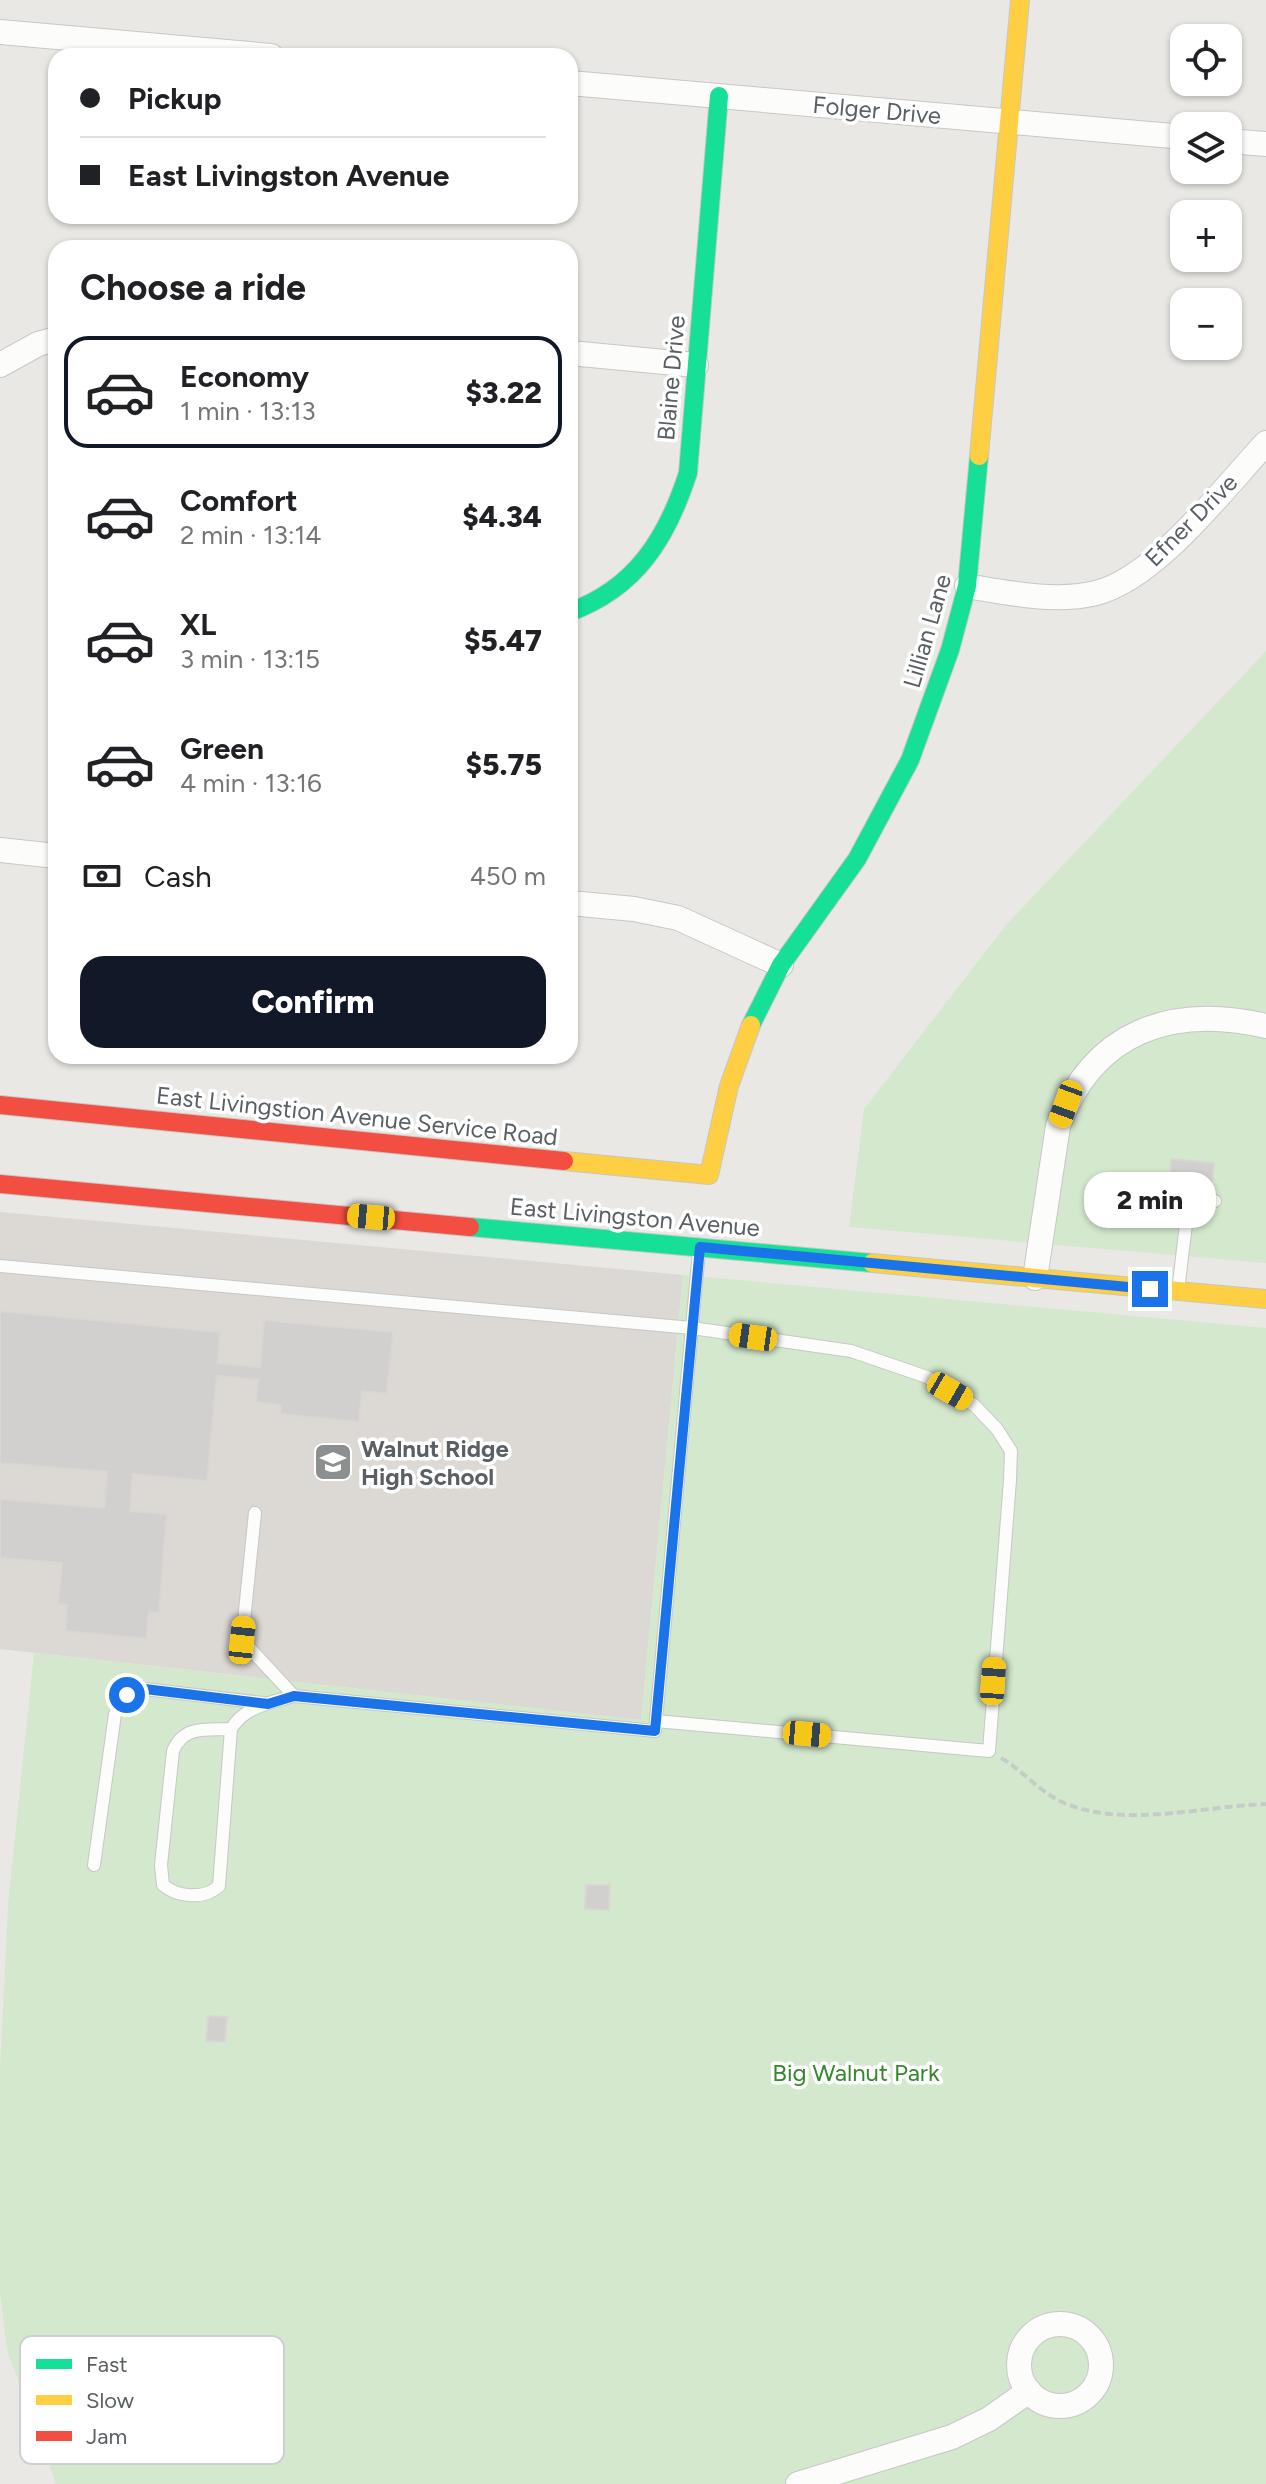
<!DOCTYPE html>
<meta charset="utf-8">
<style>
body{margin:0;font-family:Figtree,sans-serif;background:#f6f6f6;color:#202124;height:100vh;display:flex;flex-direction:column;font-size:30px;white-space:nowrap}
*{box-sizing:border-box;margin:0}
p{font-size:26px;color:#757577}
.icon{flex:none;width:44px;height:44px;fill:none;stroke:currentColor;stroke-width:2;stroke-linecap:round;stroke-linejoin:round}
.map{position:relative;flex:1;overflow:hidden}
.side{position:absolute;left:48px;top:240px;width:530px;height:824px;display:flex;flex-direction:column;background:#fff;border-radius:24px;box-shadow:0 2px 6px #0004}
.side>*{flex:none}
.guide{position:absolute;left:48px;top:48px;width:530px;height:176px;border-radius:24px;box-shadow:0 2px 6px #0004;display:grid;align-content:center;height:176px;padding:0 32px;background:#fff}
.fabs{position:absolute;left:1170px;top:24px;display:grid;gap:16px}
.fabs a{display:grid;place-items:center;width:72px;height:72px;border-radius:16px;background:#fff;box-shadow:0 2px 6px #0004;font-size:40px}
.end{position:absolute;width:36px;height:36px;margin:-18px;border:10px solid #1a73e8;background:#fff;box-shadow:0 0 0 4px #fff}
.from{border-radius:50%}
.bubble{position:absolute;height:56px;border-radius:24px;background:#fff;box-shadow:0 2px 6px #0004;font-size:26px;font-weight:800;line-height:56px;text-align:center}
.car{position:absolute;width:24px;height:48px;margin:-24px -12px;border-radius:10px;box-shadow:0 0 6px 2px #0007;background:linear-gradient(#f5c518 24%,#345 0 40%,#f5c518 0 76%,#345 0 86%,#f5c518 0)}
.guide b{display:flex;align-items:center;gap:28px;height:76px;font-size:30px}
.guide b+b{border-top:2px solid #e0e0e0}
.guide i{width:20px;height:20px;background:#202124}
ul{padding:0;list-style:none}
li{display:flex;align-items:center;gap:24px;height:112px;margin:0 16px 12px;padding:0 16px;border:4px solid transparent;border-radius:24px}
li div{flex:1}
li b{display:block;font-size:30px}
li em{font-style:normal;font-weight:800}
li.active{border-color:#111827}
li>.icon{width:72px;height:72px;stroke-width:1.5}
h2{padding:0 32px;font-size:36px;line-height:96px}
.pay{display:flex;align-items:center;gap:20px;height:88px;padding:0 32px;font-size:30px}
.pay p{margin-inline-start:auto}
.cta{display:flex;gap:16px;margin-top:auto;padding:16px 32px}
.cta a{flex:1;height:92px;border-radius:24px;background:#111827;color:#fff;font-size:32px;font-weight:800;line-height:92px;text-align:center}
.map>svg:first-child{display:block}
</style>
<div class="map">
<svg width="1266" height="2484" viewBox="0 0 1266 2484">
<rect width="100%" height="100%" fill="#eae8e4"/>
<polygon fill="#dcd8d3" points="0,1212 683,1275 641,1720 0,1649"/>
<g fill="#d3e8cd">
<polygon points="1266,651 1266,1263 849,1227 864,1109 1006,925"/>
<polygon points="683,1275 1266,1328 1266,2484 56,2484 7,2350 0,2293 0,2072 8,1904 34,1653 641,1720"/>
</g>
<g fill="#d2d0ce" stroke="#dad7d3" stroke-width="2">
<polygon points="1171,1159 1214,1163 1212,1191 1169,1188"/>
<polygon points="0,1311 220,1332 218,1363 260,1367 264,1320 393,1332 387,1394 362,1391 359,1422 280,1414 281,1405 256,1402 258,1380 217,1376 207,1481 133,1474 130,1511 167,1514 159,1613 149,1612 147,1639 65,1631 67,1605 58,1604 62,1563 0,1558 0,1499 104,1508 107,1472 0,1463"/>
<polygon points="586,1885 610,1885 609,1910 585,1909"/>
<polygon points="208,2016 227,2017 225,2042 206,2041"/>
</g>
<g fill="none" stroke-linecap="round" stroke-linejoin="round">
<defs>
<g id="lane">
<polyline points="1161,1196 1215,1201"/>
<polyline points="0,1266 692,1328 851,1351 927,1377 974,1405 997,1429 1011,1451 1010,1480 989,1751 656,1721"/>
<polyline points="1178,1291 1189,1199"/>
<polyline points="255,1513 242,1640 294,1696 655,1731 699,1251"/>
<path d="M231,1729C206,1730 184,1725 173,1751L161,1865L163,1885C177,1897 204,1900 219,1886L231,1729C245,1706 270,1703 294,1696"/>
<polyline points="94,1865 115,1714 127,1695 145,1689 263,1703"/>
</g>
<g id="street">
<polyline points="0,32 271,56"/>
<polyline points="570,83 1184,137"/>
<polyline points="1228,141 1266,144"/>
<polyline points="570,353 696,365"/>
<polyline points="0,365 38,344 56,339"/>
<path d="M967,586C1009,593 1054,603 1096,593C1156,578 1224,488 1266,443"/>
<polyline points="0,850 56,856"/>
<polyline points="570,903 634,909 678,918 781,965"/>
<path d="M1035,1278L1058,1126C1093,1031 1172,1004 1266,1026"/>
<circle cx="1060" cy="2365" r="41"/>
<polyline points="798,2484 952,2437 989,2419 1029,2391"/>
</g>
<g id="fast">
<path d="M570,612C636,588 667,538 688,473L719,96"/>
<polyline points="751,1025 781,965 857,859 910,760 950,650 967,586 979,456"/>
<polyline points="470,1227 872,1263"/>
</g>
<g id="slow">
<polyline points="979,456 1020,0"/>
<polyline points="564,1161 709,1175 729,1086 751,1025"/>
<polyline points="872,1263 1266,1299"/>
</g>
<g id="jam">
<polyline points="0,1105 564,1161"/>
<polyline points="0,1184 470,1227"/>
</g>
</defs>
<use href="#lane" stroke="#c6c7c7" stroke-width="14"/>
<use href="#street" stroke="#c6c7c7" stroke-width="26"/>
<use href="#fast" stroke="#c6c7c6" stroke-width="20"/>
<use href="#slow" stroke="#c6c7c6" stroke-width="20"/>
<use href="#jam" stroke="#c6c7c6" stroke-width="20"/>
<path stroke="#c5ccc8" stroke-width="4" stroke-dasharray="8 4" stroke-linecap="butt" d="M1001,1758C1024,1771 1038,1791 1062,1802C1122,1829 1202,1806 1266,1804"/>
<use href="#lane" stroke="#fcfcfb" stroke-width="12"/>
<use href="#street" stroke="#fcfcfb" stroke-width="24"/>
<use href="#fast" stroke="#16e098" stroke-width="18"/>
<use href="#slow" stroke="#ffcf43" stroke-width="18"/>
<use href="#jam" stroke="#f24e42" stroke-width="18"/>
</g>
<g fill="none" stroke-linecap="round" stroke-linejoin="round">
<polyline stroke="#1a73e8" stroke-width="10" points="127,1695 145,1689 268,1704 294,1696 655,1731 700,1247 1150,1289"/>
</g>
<defs>
<symbol id="school-square" viewBox="-11 -11 22 22"><rect x="-9" y="-9" width="18" height="18" rx="4" fill="#8c8f90" stroke="#fff"/><path d="M0-5L7-2L0 1L-7-2ZM-4 1L0 2.5L4 1V4Q0 6-4 4Z" fill="#fff"/></symbol>
</defs>
<g fill-rule="evenodd">
<use href="#school-square" x="311" y="1440" width="44" height="44"/>
</g>
<g text-anchor="middle" dominant-baseline="central" stroke-width="7" stroke-linejoin="round" paint-order="stroke">
<g font-size="24" fill="#595f63" stroke="#fff">
<text transform="translate(877 110) rotate(5)">Folger Drive</text>
<text transform="translate(671 378) rotate(-85)">Blaine Drive</text>
<text transform="translate(1191 520) rotate(-45)">Efner Drive</text>
<text transform="translate(927 631) rotate(-74)">Lillian Lane</text>
<text transform="translate(357 1116) rotate(6)">East Livingstion Avenue Service Road</text>
<text transform="translate(635 1217) rotate(5)">East Livingston Avenue</text>
</g>
<g font-size="24" font-weight="bold" fill="#595f63" stroke="#fff" text-anchor="start">
<text x="361" y="1448">Walnut Ridge<tspan x="361" dy="28">High School</tspan></text>
</g>
<g font-size="24" fill="#34872d" stroke="#fff">
<text x="856" y="2072">Big Walnut Park</text>
</g>
</g>
<rect x="20" y="2336" width="264" height="128" rx="12" fill="#fff" stroke="#cdcfd0" stroke-width="2"/>
<rect x="36" y="2359" width="36" height="10" fill="#16e098"/>
<rect x="36" y="2395" width="36" height="10" fill="#ffcf43"/>
<rect x="36" y="2431" width="36" height="10" fill="#f24e42"/>
<g font-size="22" fill="#595f63">
<text x="86" y="2372">Fast</text>
<text x="86" y="2408">Slow</text>
<text x="86" y="2444">Jam</text>
</g>
</svg>
<div class="fabs">
<a><svg class="icon" aria-label="locate" viewBox="0 0 24 24"><circle cx="12" cy="12" r="6"/><path d="M12 2v4M12 18v4M2 12h4M18 12h4"/></svg></a>
<a><svg class="icon" aria-label="layers" viewBox="0 0 24 24"><path d="M12 4l9 5-9 5-9-5zM3 14l9 5 9-5"/></svg></a>
<a>+</a>
<a>−</a>
</div>
<i class="end from" style="left:127px;top:1695px"></i>
<i class="end" style="left:1150px;top:1289px"></i>
<div class="bubble" style="left:1084px;top:1172px;width:132px">2 min</div>
<i class="car" style="left:1066px;top:1104px;rotate:200deg"></i>
<i class="car" style="left:371px;top:1217px;rotate:275deg"></i>
<i class="car" style="left:753px;top:1337px;rotate:278deg"></i>
<i class="car" style="left:950px;top:1391px;rotate:120deg"></i>
<i class="car" style="left:242px;top:1640px;rotate:6deg"></i>
<i class="car" style="left:993px;top:1681px;rotate:4deg"></i>
<i class="car" style="left:807px;top:1734px;rotate:95deg"></i>
<div class="guide">
<b><i class="from"></i>Pickup</b>
<b><i></i>East Livingston Avenue</b>
</div>
<section class="side">
<h2>Choose a ride</h2>
<ul>
<li class="active"><svg class="icon" aria-label="car" viewBox="0 0 24 24"><path d="M5 17H2v-5l4-1 3-4h7l3 4 3 1v5h-3M9 17h6M6 11h13"/><circle cx="7" cy="17" r="2"/><circle cx="17" cy="17" r="2"/></svg><div><b>Economy</b><p>1 min · 13:13</p></div><em>$3.22</em></li>
<li><svg class="icon" aria-label="car" viewBox="0 0 24 24"><path d="M5 17H2v-5l4-1 3-4h7l3 4 3 1v5h-3M9 17h6M6 11h13"/><circle cx="7" cy="17" r="2"/><circle cx="17" cy="17" r="2"/></svg><div><b>Comfort</b><p>2 min · 13:14</p></div><em>$4.34</em></li>
<li><svg class="icon" aria-label="car" viewBox="0 0 24 24"><path d="M5 17H2v-5l4-1 3-4h7l3 4 3 1v5h-3M9 17h6M6 11h13"/><circle cx="7" cy="17" r="2"/><circle cx="17" cy="17" r="2"/></svg><div><b>XL</b><p>3 min · 13:15</p></div><em>$5.47</em></li>
<li><svg class="icon" aria-label="car" viewBox="0 0 24 24"><path d="M5 17H2v-5l4-1 3-4h7l3 4 3 1v5h-3M9 17h6M6 11h13"/><circle cx="7" cy="17" r="2"/><circle cx="17" cy="17" r="2"/></svg><div><b>Green</b><p>4 min · 13:16</p></div><em>$5.75</em></li>
</ul>
<div class="pay"><svg class="icon" aria-label="cash" viewBox="0 0 24 24"><path d="M3 7h18v10H3z"/><circle cx="12" cy="12" r="2"/></svg>Cash<p>450 m</p></div>
<div class="cta"><a>Confirm</a></div>
</section>
</div>
